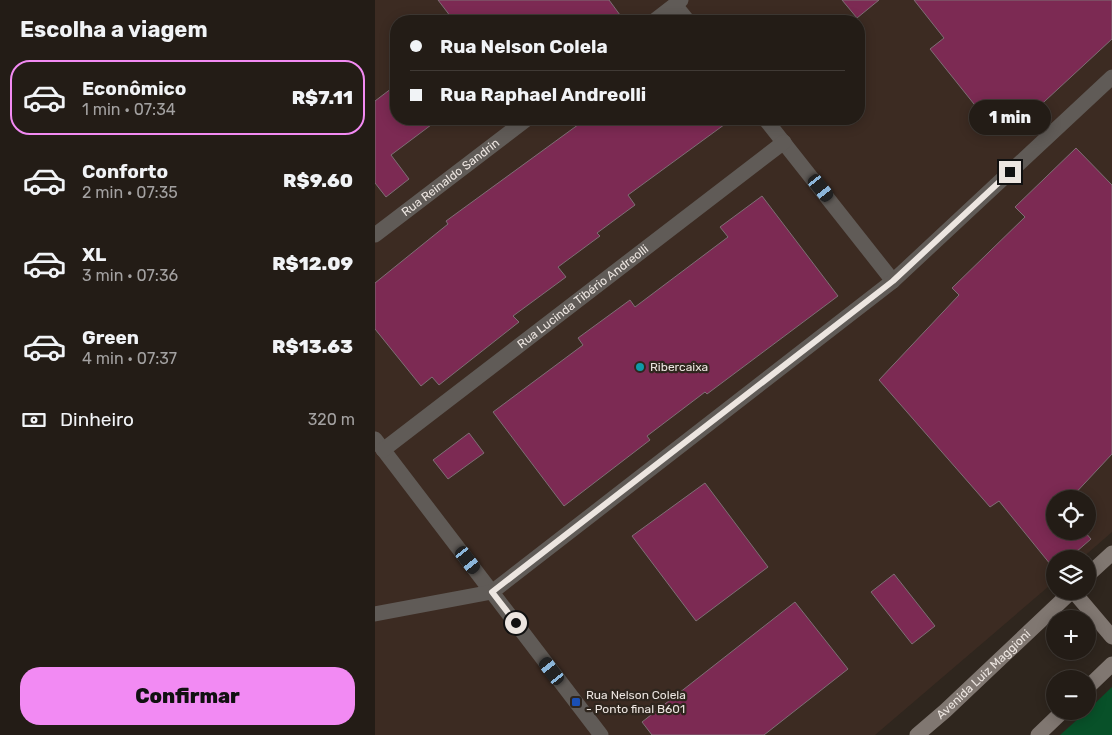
<!DOCTYPE html>
<html lang="pt">
<meta charset="utf-8">
<style>
body{margin:0;font-family:Rubik,sans-serif;background:#2b251f;color:#f1f3f6;height:100vh;display:flex;flex-direction:column;font-size:19px;white-space:nowrap}
*{box-sizing:border-box;margin:0}
p{font-size:16px;color:#a3a1a1}
.icon{flex:none;width:28px;height:28px;fill:none;stroke:currentColor;stroke-width:2;stroke-linecap:round;stroke-linejoin:round}
.map{position:relative;flex:1;overflow:hidden}
.panel{display:flex;flex-direction:column;background:#231c16;width:375px}
.panel>*{flex:none}
.hud{position:absolute;left:15px;top:15px;width:475px;height:110px;border-radius:20px;box-shadow:0 2px 12px #0003,0 0 0 1px #403a35;display:grid;align-content:center;height:110px;padding:0 20px;background:#231c16}
.buttons{position:absolute;left:671px;top:490px;display:grid;gap:10px}
.buttons a{display:grid;place-items:center;width:50px;height:50px;border-radius:50%;background:#231c16;box-shadow:0 2px 12px #0003,0 0 0 1px #403a35;font-size:25px}
.end{position:absolute;width:22px;height:22px;margin:-11px;border:6px solid #ece5e0;background:#111;box-shadow:0 0 0 2px #111}
.from{border-radius:50%}
.bubble{position:absolute;height:35px;border-radius:18px;background:#231c16;box-shadow:0 2px 12px #0003,0 0 0 1px #403a35;font-size:16px;font-weight:800;line-height:35px;text-align:center}
.car{position:absolute;width:15px;height:30px;margin:-15px -8px;border-radius:6px;box-shadow:0 0 4px 1px #0007;background:linear-gradient(#222 24%,#8ab4d8 0 40%,#222 0 76%,#8ab4d8 0 86%,#222 0)}
.hud b{display:flex;align-items:center;gap:18px;height:48px;font-size:19px}
.hud b+b{border-top:1px solid #403a35}
.hud i{width:12px;height:12px;background:#f1f3f6}
ul{padding:0;list-style:none}
li{display:flex;align-items:center;gap:15px;height:75px;margin:0 10px 8px;padding:0 10px;border:2px solid transparent;border-radius:20px}
li div{flex:1}
li b{display:block;font-size:19px}
li em{font-style:normal;font-weight:800}
li.selected{border-color:#f28af3}
li>.icon{width:45px;height:45px;stroke-width:1.5}
h2{padding:0 20px;font-size:22px;line-height:60px}
.pay{display:flex;align-items:center;gap:12px;height:55px;padding:0 20px;font-size:19px}
.pay p{margin-inline-start:auto}
.primary-button{display:flex;gap:10px;margin-top:auto;padding:10px 20px}
.primary-button a{flex:1;height:58px;border-radius:20px;background:#f28af3;color:#111;font-size:20px;font-weight:800;line-height:58px;text-align:center}
main{display:flex;flex:1;min-height:0}
.map>svg:first-child{display:block}
</style>
<main>
<section class="panel">
<h2>Escolha a viagem</h2>
<ul>
<li class="selected"><svg class="icon" aria-label="car" viewBox="0 0 24 24"><path d="M5 17H2v-5l4-1 3-4h7l3 4 3 1v5h-3M9 17h6M6 11h13"/><circle cx="7" cy="17" r="2"/><circle cx="17" cy="17" r="2"/></svg><div><b>Econômico</b><p>1 min · 07:34</p></div><em>R$7.11</em></li>
<li><svg class="icon" aria-label="car" viewBox="0 0 24 24"><path d="M5 17H2v-5l4-1 3-4h7l3 4 3 1v5h-3M9 17h6M6 11h13"/><circle cx="7" cy="17" r="2"/><circle cx="17" cy="17" r="2"/></svg><div><b>Conforto</b><p>2 min · 07:35</p></div><em>R$9.60</em></li>
<li><svg class="icon" aria-label="car" viewBox="0 0 24 24"><path d="M5 17H2v-5l4-1 3-4h7l3 4 3 1v5h-3M9 17h6M6 11h13"/><circle cx="7" cy="17" r="2"/><circle cx="17" cy="17" r="2"/></svg><div><b>XL</b><p>3 min · 07:36</p></div><em>R$12.09</em></li>
<li><svg class="icon" aria-label="car" viewBox="0 0 24 24"><path d="M5 17H2v-5l4-1 3-4h7l3 4 3 1v5h-3M9 17h6M6 11h13"/><circle cx="7" cy="17" r="2"/><circle cx="17" cy="17" r="2"/></svg><div><b>Green</b><p>4 min · 07:37</p></div><em>R$13.63</em></li>
</ul>
<div class="pay"><svg class="icon" aria-label="cash" viewBox="0 0 24 24"><path d="M3 7h18v10H3z"/><circle cx="12" cy="12" r="2"/></svg>Dinheiro<p>320 m</p></div>
<div class="primary-button"><a>Confirmar</a></div>
</section>
<div class="map">
<svg width="737" height="735" viewBox="0 0 737 735">
<rect width="100%" height="100%" fill="#2f261e"/>
<path fill="#3c2b22" fill-rule="evenodd" d="M0,0H737V532L706,559H680V581L500,735H0ZM21,21H484V119H21ZM680,499H712V531H680Z"/>
<polygon fill="#085129" points="737,687 737,735 685,735 712,711"/>
<g fill="#7c2a53" stroke="#7e6f75">
<polygon points="63,0 234,0 245,15 237,21 79,21"/>
<polygon points="467,0 504,0 482,18"/>
<polygon points="539,0 737,0 737,39 657,113 654,109 623,134 555,49 569,38"/>
<polygon points="21,85 21,119 64,119 16,155 34,179 11,197 0,183 0,101"/>
<polygon points="211,119 357,119 253,195 260,205 222,233 225,236 183,267 191,277 138,316 144,322 64,385 57,377 46,386 0,329 0,283 73,224 71,221"/>
<polygon points="701,148 737,185 737,454 695,499 680,499 680,531 709,531 716,539 693,559 680,559 680,570 624,501 615,507 504,380 584,295 577,288 650,217 640,207"/>
<polygon points="387,196 463,296 332,394 330,392 272,436 275,440 189,506 118,412 208,345 203,338 255,300 260,307 353,237 345,227"/>
<polygon points="94,433 109,453 73,479 58,460"/>
<polygon points="330,483 393,567 321,621 257,536"/>
<polygon points="519,574 560,626 537,644 496,592"/>
<polygon points="420,602 473,669 389,735 277,735 267,722"/>
</g>
<g fill="none" stroke-linecap="round" stroke-linejoin="round">
<g stroke="#605b57" stroke-width="15">
<polyline points="300,5 313,21"/>
<polyline points="279,21 306,0"/>
<polyline points="390,119 518,281"/>
<path id="s1" d="M0,235L152,119"/>
<polyline points="0,439 226,735"/>
<path id="s2" d="M8,450L409,142"/>
<polyline points="0,614 117,592 518,281 737,77"/>
</g>
<g stroke="#807771" stroke-width="15">
<polyline points="712,576 737,553"/>
<polyline points="698,591 737,637"/>
<polyline points="712,688 737,664"/>
<path id="s3" d="M542,735L570,711L697,591"/>
<polyline points="663,735 688,711"/>
</g>
</g>
<g fill="none" stroke-linecap="round" stroke-linejoin="round">
<polyline stroke="#ece5e0" stroke-width="6" points="141,623 117,592 518,281 635,172"/>
</g>
<circle fill="#0f9aa8" stroke="#2f261e" stroke-width="2" cx="265" cy="367" r="5"/>
<rect fill="#1a4fb4" stroke="#2f261e" stroke-width="2" x="196" y="697" width="10" height="10" rx="2.5"/>
<g text-anchor="middle" dominant-baseline="central" stroke-width="4.5" stroke-linejoin="round" paint-order="stroke">
<g font-size="12" fill="#ece5e0" stroke="#2f261e">
<text stroke="none"><textPath href="#s1" startOffset="95">Rua Reinaldo Sandrin</textPath></text>
<text stroke="none"><textPath href="#s2" startOffset="252">Rua Lucinda Tibério Andreolli</textPath></text>
<text stroke="none"><textPath href="#s3" startOffset="90">Avenida Luiz Maggioni</textPath></text>
</g>
<g font-size="12" fill="#ece5e0" stroke="#2f261e" text-anchor="start">
<text x="275" y="367">Ribercaixa</text>
<text x="211" y="695">Rua Nelson Colela<tspan x="211" dy="14">- Ponto final B601</tspan></text>
</g>
</g>
</svg>
<div class="buttons">
<a><svg class="icon" aria-label="locate" viewBox="0 0 24 24"><circle cx="12" cy="12" r="6"/><path d="M12 2v4M12 18v4M2 12h4M18 12h4"/></svg></a>
<a><svg class="icon" aria-label="layers" viewBox="0 0 24 24"><path d="M12 4l9 5-9 5-9-5zM3 14l9 5 9-5"/></svg></a>
<a>+</a>
<a>−</a>
</div>
<i class="end from" style="left:141px;top:623px"></i>
<i class="end" style="left:635px;top:172px"></i>
<div class="bubble" style="left:594px;top:100px;width:82px">1 min</div>
<i class="car" style="left:446px;top:188px;rotate:141deg"></i>
<i class="car" style="left:93px;top:560px;rotate:143deg"></i>
<i class="car" style="left:177px;top:671px;rotate:323deg"></i>
<div class="hud">
<b><i class="from"></i>Rua Nelson Colela</b>
<b><i></i>Rua Raphael Andreolli</b>
</div>
</div>
</main>
